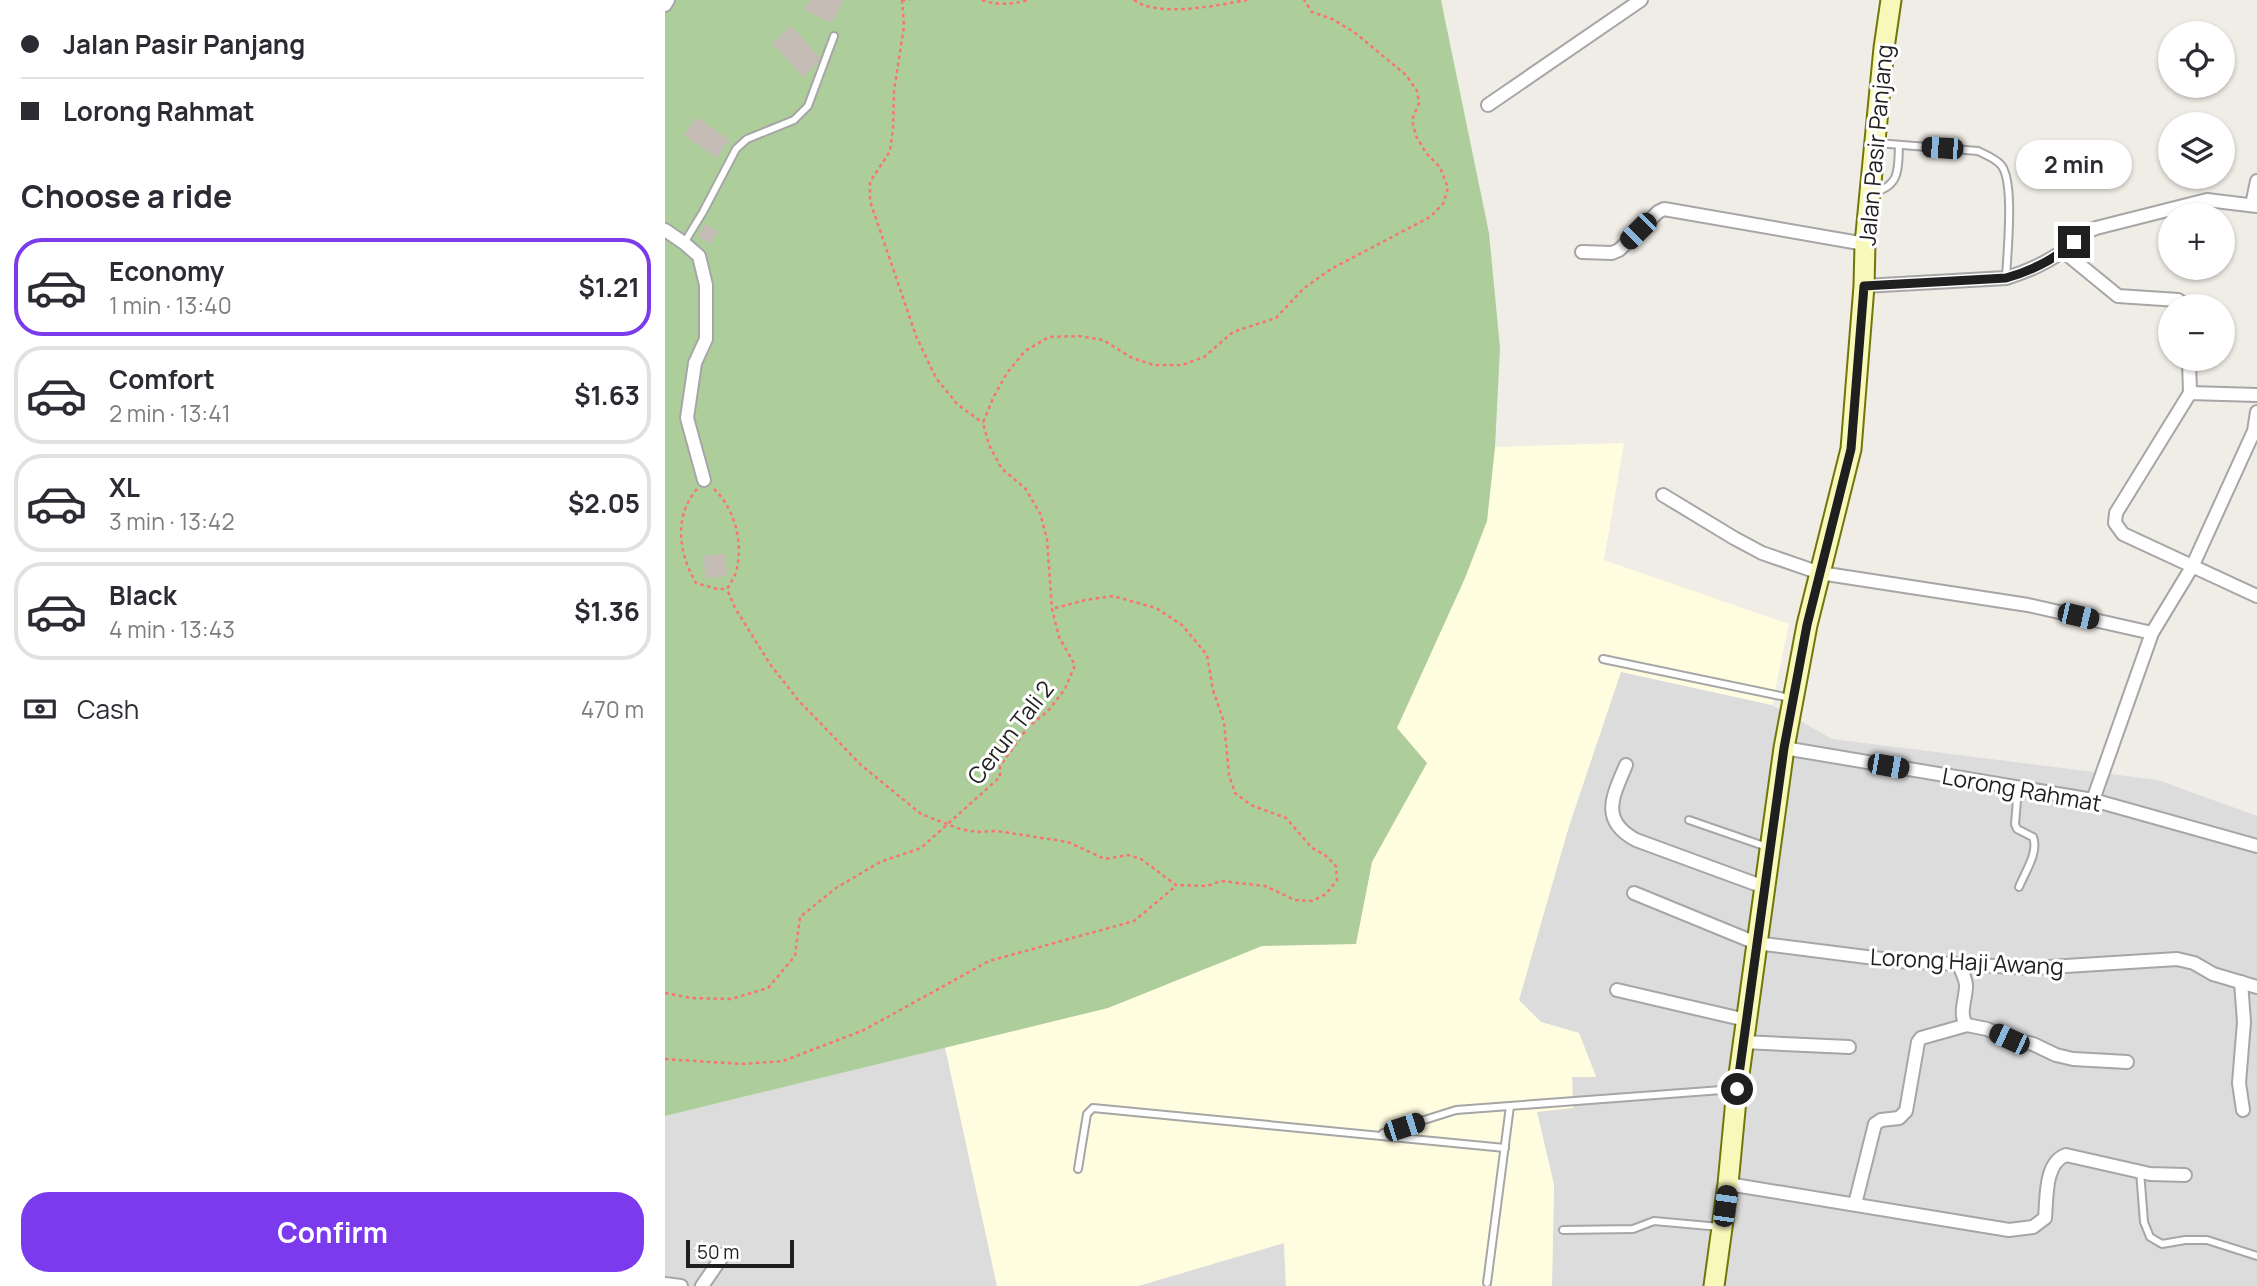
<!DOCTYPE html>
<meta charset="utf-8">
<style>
body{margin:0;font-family:Manrope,sans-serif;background:#f7f7f7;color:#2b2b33;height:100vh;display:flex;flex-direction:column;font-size:26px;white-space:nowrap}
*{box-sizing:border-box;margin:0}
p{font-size:23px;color:#7c7c81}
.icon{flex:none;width:38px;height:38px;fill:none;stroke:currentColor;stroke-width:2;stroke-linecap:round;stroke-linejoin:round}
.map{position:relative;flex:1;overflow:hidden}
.side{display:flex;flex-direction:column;background:#fff;width:665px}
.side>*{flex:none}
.banner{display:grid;align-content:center;height:154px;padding:0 21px;background:#fff}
.tools{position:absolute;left:1493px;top:21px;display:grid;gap:14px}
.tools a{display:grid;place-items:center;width:77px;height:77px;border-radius:50%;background:#fff;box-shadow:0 2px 5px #0004;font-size:35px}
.scale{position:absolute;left:21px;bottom:18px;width:108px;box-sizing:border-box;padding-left:7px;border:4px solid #1f1f1f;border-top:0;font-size:19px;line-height:24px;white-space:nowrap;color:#1f1f1f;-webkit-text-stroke:5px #fff;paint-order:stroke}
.end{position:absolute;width:32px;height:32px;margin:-16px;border:9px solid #1f1f1f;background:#fff;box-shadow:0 0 0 4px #fff}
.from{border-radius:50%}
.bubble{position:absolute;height:49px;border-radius:24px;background:#fff;box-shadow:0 2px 5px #0004;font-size:23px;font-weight:700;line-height:49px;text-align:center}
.car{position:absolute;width:21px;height:42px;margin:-21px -10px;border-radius:9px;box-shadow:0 0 5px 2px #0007;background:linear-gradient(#222 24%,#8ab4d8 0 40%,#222 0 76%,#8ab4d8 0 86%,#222 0)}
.banner b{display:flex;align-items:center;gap:24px;height:66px;font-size:26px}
.banner b+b{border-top:2px solid #e1e1e2}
.banner i{width:18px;height:18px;background:#2b2b33}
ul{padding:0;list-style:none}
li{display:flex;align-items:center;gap:21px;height:98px;margin:0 14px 10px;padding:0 7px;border:4px solid #e1e1e2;border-radius:28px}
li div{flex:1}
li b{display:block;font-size:26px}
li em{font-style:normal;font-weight:700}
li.selected{border-color:#7c3aed}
li>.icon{width:63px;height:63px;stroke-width:1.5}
h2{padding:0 21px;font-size:32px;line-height:84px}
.pay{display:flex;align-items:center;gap:18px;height:77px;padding:0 21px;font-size:26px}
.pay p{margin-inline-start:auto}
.cta{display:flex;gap:14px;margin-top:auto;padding:14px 21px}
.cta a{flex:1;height:80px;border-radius:28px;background:#7c3aed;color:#fff;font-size:28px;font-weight:700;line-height:80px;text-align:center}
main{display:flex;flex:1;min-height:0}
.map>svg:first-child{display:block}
</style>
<main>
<section class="side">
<div class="banner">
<b><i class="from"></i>Jalan Pasir Panjang</b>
<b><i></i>Lorong Rahmat</b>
</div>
<h2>Choose a ride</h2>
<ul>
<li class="selected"><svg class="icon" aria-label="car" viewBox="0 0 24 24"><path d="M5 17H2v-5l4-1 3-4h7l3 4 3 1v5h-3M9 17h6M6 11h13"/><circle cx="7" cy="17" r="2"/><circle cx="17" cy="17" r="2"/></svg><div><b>Economy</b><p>1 min · 13:40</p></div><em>$1.21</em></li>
<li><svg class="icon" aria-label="car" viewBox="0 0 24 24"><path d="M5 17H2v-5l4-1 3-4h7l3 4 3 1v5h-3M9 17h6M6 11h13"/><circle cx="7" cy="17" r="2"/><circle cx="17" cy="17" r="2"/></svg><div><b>Comfort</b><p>2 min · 13:41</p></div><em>$1.63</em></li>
<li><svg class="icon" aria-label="car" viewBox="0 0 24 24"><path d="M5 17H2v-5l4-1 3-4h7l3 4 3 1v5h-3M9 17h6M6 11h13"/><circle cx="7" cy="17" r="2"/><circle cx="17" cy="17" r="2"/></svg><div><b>XL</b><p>3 min · 13:42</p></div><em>$2.05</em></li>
<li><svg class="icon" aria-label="car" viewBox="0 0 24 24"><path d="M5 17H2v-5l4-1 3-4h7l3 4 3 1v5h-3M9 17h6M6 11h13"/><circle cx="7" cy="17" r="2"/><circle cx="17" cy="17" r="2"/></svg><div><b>Black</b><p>4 min · 13:43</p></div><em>$1.36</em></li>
</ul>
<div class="pay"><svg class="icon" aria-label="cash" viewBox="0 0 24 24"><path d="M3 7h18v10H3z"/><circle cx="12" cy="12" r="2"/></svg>Cash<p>470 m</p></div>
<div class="cta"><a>Confirm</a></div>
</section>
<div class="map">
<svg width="1592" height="1286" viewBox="0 0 1592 1286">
<rect width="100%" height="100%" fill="#f0ece6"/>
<g fill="#dddcdc">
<polygon points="956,671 1107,705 1167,739 1493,780 1592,816 1592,1286 887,1286 889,1185 872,1112 908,1101 907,1077 931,1076 914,1033 876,1022 853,1000 904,826"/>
<polygon points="280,1047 332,1286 0,1286 0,1116"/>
<polygon points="619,1243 621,1286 473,1286"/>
</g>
<polygon fill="#fffde0" points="959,443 939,560 1124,624 1107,705 956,672 904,826 854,1000 876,1022 914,1033 931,1077 907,1077 908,1108 872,1112 889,1185 887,1286 621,1286 619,1243 473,1286 332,1286 280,1047 443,1008 597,946 691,944 707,862 761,763 732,728 800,578 822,521 830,447"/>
<polygon fill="#adce9b" points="0,0 776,0 824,233 835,348 830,447 822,521 800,578 732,728 762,763 707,862 691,944 597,946 443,1008 0,1116"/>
<g fill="#c5bbb5">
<polygon points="145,0 178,0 167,23 140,10"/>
<polygon points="126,26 155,58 153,63 138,77 107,43"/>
<polygon points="32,117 64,140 51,158 19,135"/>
<polygon points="40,224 53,231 46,244 33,236"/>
<polygon points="60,554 62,576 40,578 39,556"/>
</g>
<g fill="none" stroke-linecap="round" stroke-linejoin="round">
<defs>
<g id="service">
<path d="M1212,143L1313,151C1321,155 1330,158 1336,165C1350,181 1342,254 1341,278"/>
<path d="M1209,192C1236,186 1233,167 1234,145"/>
<polyline points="19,243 38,212 71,149 82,139 129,120 143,106 169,36"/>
<polyline points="938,659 1125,698"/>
<path d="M1353,788L1350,824L1352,829L1368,837C1374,852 1360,872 1354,887"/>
<polyline points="1024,820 1102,847"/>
<polyline points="718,1133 791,1110 1070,1089"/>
<polyline points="413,1169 422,1114 428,1108 840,1148"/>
<polyline points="1475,1171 1479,1222 1485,1237 1497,1244 1520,1240 1542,1240 1592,1256"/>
<polyline points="898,1230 968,1229 989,1221 1055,1227"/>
<polyline points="822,1283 845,1106"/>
</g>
<g id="minor">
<polyline points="0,5 3,0"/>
<polyline points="823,105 976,0"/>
<polyline points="1587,205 1592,181"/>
<polyline points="0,230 19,243 34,256 41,285 41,339 30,363 22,418 39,480"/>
<polyline points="1398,251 1453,296 1513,300 1521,306"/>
<polyline points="917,252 947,253 954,250 993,212 999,209 1200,244"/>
<path d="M1199,286L1341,278C1361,272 1381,263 1398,251C1410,243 1417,233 1431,228L1542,200L1592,206"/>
<polyline points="1524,359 1525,393"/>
<polyline points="1592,395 1525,393 1451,513 1450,523 1458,534 1592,596"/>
<polyline points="998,495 1069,538 1097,553 1155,573 1363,605 1487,633"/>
<polyline points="1119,748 1428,800 1592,846"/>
<path d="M961,765C948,796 934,820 971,840L1099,887"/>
<polyline points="1428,800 1487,633 1527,567 1589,431 1592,412"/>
<polyline points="969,893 1091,943 1233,961 1369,968 1512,959 1529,963 1548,974 1592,987"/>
<path d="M1294,965C1297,972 1301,979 1301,986C1301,999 1293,1015 1302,1025L1322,1029L1344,1039L1368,1044L1391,1055L1408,1059L1462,1062"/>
<polyline points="1576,982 1579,1022 1574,1083 1578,1110"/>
<polyline points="952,990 1081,1020"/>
<polyline points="1078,1042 1184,1047"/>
<path d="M1063,1184L1344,1230L1368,1227L1380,1218C1382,1199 1379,1163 1401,1155L1485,1174L1520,1175"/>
<polyline points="1190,1204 1210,1124 1216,1120 1234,1118 1241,1111 1253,1042 1256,1038 1302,1025"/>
<polyline points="0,1284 16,1286"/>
<polyline points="37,1286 59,1254"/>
</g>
<polyline id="secondary" points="1049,1286 1063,1184 1072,1089 1119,748 1142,625 1186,449 1199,286 1200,244 1219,48 1226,0"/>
</defs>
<use href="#service" stroke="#a6a6a6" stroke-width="10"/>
<use href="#minor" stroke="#a6a6a6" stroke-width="16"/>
<use href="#secondary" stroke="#707607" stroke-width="23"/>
<g stroke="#f8756f" stroke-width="2.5" stroke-dasharray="3.5 3.5" stroke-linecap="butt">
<polyline points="237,0 239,26 229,91 228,129 225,151 205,182 205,201 251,336 271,378 292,404 318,423"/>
<polyline points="237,0 245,0"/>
<path d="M317,0C333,6 347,4 364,0"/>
<path d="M469,0C493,18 554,5 582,0"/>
<path d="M32,489C8,517 14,554 31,583L52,589H62"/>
<path d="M49,489C69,508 78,540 72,568C71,575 66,582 62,589L70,608L105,664L133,700L196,765L256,814L295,829L312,832L332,831L403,842L440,859L463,855L476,859L511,885L542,886L556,881L600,886L630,900L647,901L661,894L672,880L671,866L660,855L647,848L621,818L586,805L570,793L564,775L559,722L548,690L542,655L517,625L491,608L448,596L420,600L387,609"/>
<polyline points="0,993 26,998 66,999 103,988 130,956 135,917 171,888 215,862 256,848 335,777 335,766 363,727 383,711 400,689 410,665 394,637 387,609 382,539 375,513 360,488 337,469 324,445 318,423 328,398 342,373 360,351 384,337 414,336 438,340 467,358 489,365 517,365 539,357 568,332 611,318 638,289 666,269 765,217 778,204 783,188 775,167 761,153 751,136 747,120 754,103 752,91 741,75 689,32 667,19 647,12 639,0"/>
<polyline points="0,1059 77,1064 118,1061 199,1030 324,961 469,921 511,886"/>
</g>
<use href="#service" stroke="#fff" stroke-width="6"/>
<use href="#minor" stroke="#fff" stroke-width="12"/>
<use href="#secondary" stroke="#f9f8bb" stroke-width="19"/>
</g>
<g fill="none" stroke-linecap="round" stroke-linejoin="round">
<path stroke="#1f1f1f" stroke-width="9" d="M1072,1089L1119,748L1142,625L1186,449L1199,286L1341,278C1366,271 1390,259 1409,242"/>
</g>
<g text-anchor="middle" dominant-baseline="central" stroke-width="6" stroke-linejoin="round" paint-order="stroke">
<g font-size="23" fill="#1f1f1f" stroke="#fff">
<text transform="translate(1210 145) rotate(-85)">Jalan Pasir Panjang</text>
<text transform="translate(345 732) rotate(-52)">Cerun Tali 2</text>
<text transform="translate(1357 789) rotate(10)">Lorong Rahmat</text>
<text transform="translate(1302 961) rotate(3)">Lorong Haji Awang</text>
</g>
</g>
</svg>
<div class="tools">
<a><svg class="icon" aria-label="locate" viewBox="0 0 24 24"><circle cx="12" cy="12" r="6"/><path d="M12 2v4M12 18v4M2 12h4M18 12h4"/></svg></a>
<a><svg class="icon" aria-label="layers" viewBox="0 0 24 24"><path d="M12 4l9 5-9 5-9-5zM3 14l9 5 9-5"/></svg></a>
<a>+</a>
<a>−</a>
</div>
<div class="scale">50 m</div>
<i class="end from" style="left:1072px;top:1089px"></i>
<i class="end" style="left:1409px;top:242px"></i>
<div class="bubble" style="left:1351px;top:140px;width:116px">2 min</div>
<i class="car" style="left:1277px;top:148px;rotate:274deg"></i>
<i class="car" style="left:973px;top:231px;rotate:225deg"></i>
<i class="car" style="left:1413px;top:616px;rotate:103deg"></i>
<i class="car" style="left:1223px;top:766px;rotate:100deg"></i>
<i class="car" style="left:1344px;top:1039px;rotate:295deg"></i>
<i class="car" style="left:739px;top:1127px;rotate:72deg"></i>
<i class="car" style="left:1060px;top:1206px;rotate:8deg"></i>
</div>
</main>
